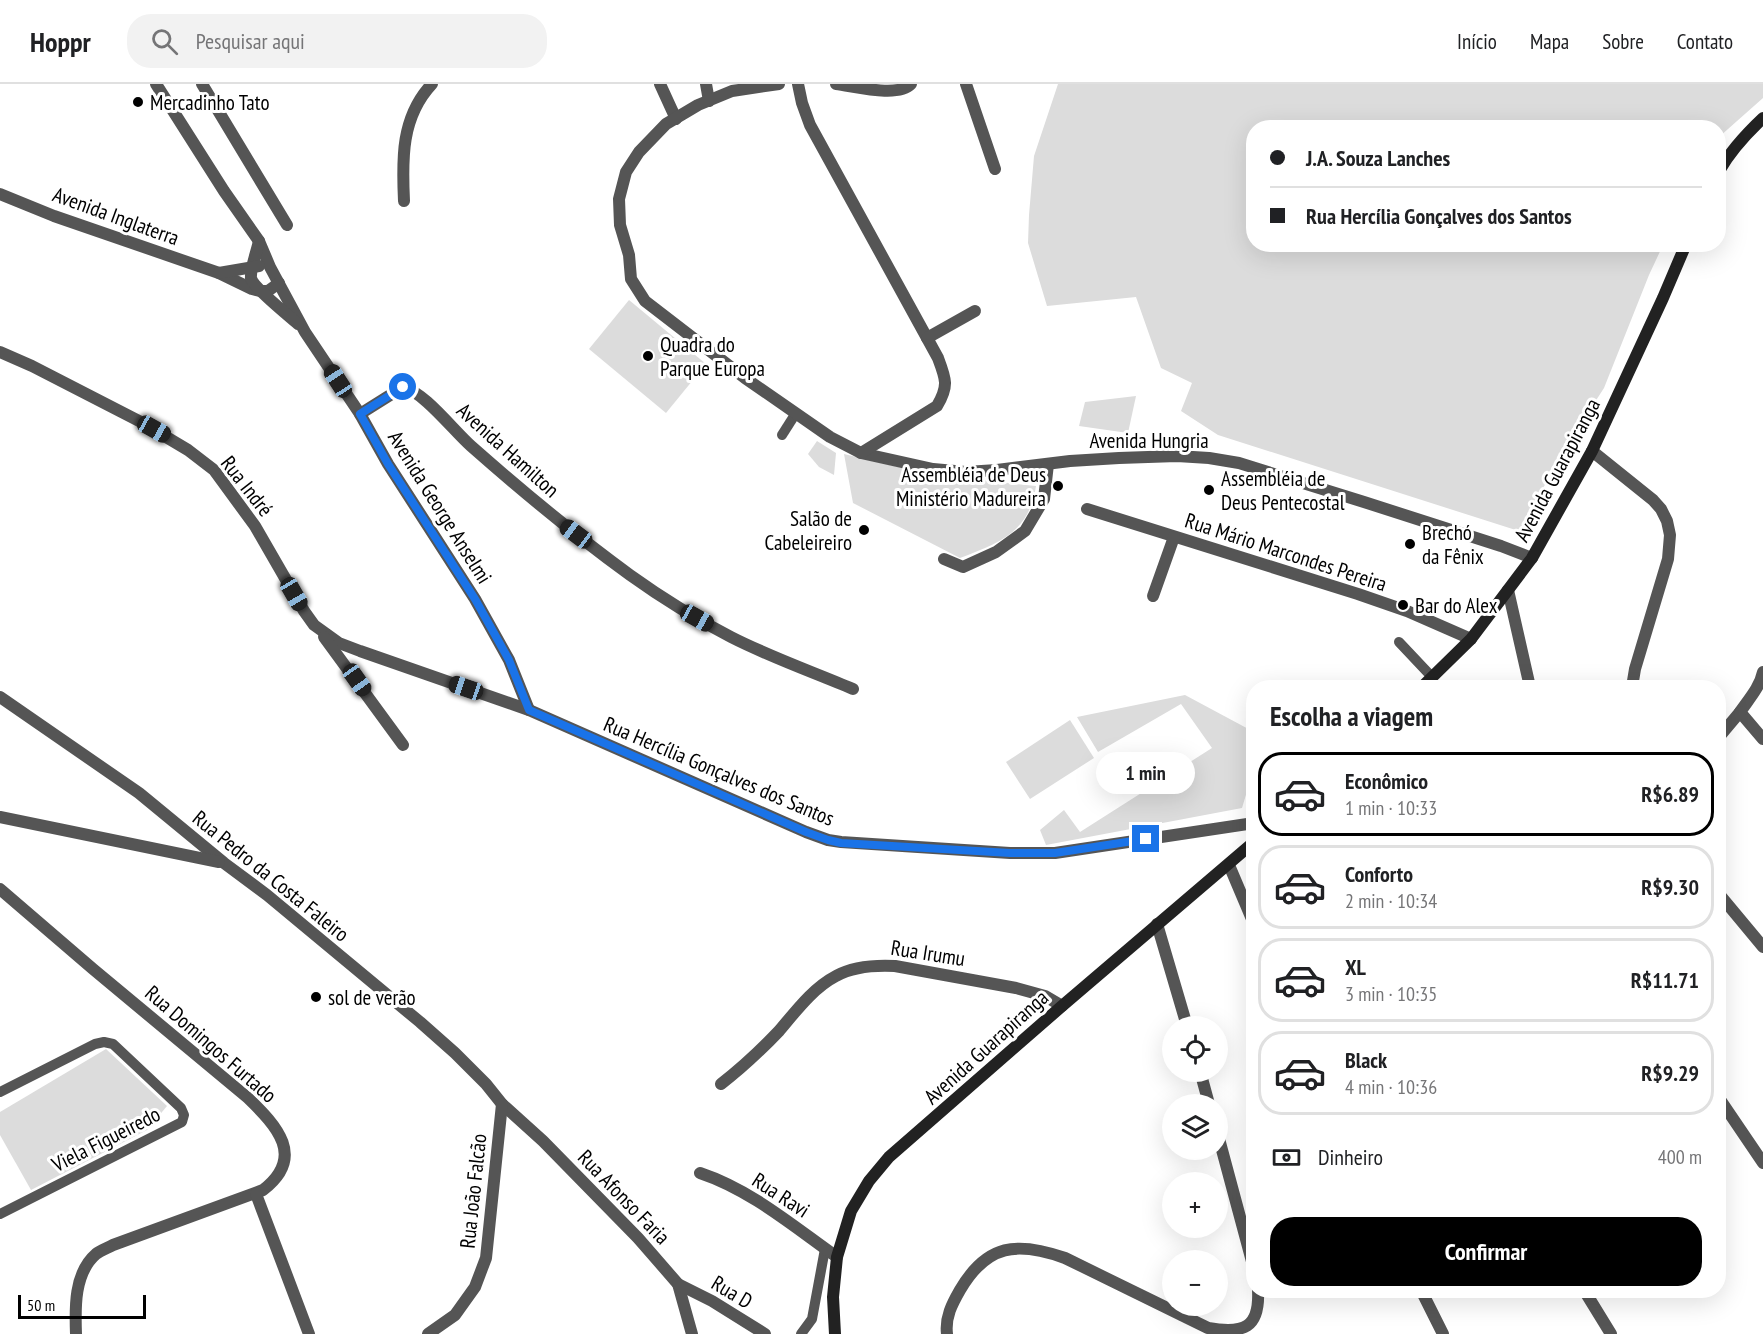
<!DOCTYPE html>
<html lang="pt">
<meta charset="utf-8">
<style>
body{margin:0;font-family:"PT Sans Narrow",sans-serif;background:#f2f2f2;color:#202124;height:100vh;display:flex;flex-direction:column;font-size:22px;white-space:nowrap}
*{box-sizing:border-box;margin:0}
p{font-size:20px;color:#757577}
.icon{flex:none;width:33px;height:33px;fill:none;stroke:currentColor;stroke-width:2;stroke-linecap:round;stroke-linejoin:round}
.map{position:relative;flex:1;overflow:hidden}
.sheet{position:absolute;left:1246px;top:596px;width:480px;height:618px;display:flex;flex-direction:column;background:#fff;border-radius:24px;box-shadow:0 6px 24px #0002}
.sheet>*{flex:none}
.top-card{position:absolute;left:1246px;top:36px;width:480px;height:132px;border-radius:24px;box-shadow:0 6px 24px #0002;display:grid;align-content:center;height:132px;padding:0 24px;background:#fff}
.fabs{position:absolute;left:1162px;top:932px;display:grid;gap:12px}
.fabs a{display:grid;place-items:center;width:66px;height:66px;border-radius:50%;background:#fff;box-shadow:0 6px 24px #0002;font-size:30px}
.scale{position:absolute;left:18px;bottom:15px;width:128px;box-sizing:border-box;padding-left:6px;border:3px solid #000;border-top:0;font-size:16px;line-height:21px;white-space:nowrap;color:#000;-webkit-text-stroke:4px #fff;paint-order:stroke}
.end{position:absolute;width:27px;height:27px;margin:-14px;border:8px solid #1a73e8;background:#fff;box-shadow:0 0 0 3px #fff}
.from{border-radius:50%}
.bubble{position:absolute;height:42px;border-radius:21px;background:#fff;box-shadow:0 6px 24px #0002;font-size:20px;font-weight:700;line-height:42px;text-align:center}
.car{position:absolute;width:18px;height:36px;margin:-18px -9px;border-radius:8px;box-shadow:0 0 4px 2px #0007;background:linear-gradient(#222 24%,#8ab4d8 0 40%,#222 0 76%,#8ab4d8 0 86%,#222 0)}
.top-card b{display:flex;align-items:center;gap:21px;height:57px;font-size:22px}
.top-card b+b{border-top:2px solid #e0e0e0}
.top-card i{width:15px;height:15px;background:#202124}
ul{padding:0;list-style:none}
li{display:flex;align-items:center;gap:18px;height:84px;margin:0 12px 9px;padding:0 12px;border:3px solid #e0e0e0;border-radius:24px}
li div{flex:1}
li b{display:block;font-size:22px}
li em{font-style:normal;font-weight:700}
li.current{border-color:#000}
li>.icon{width:54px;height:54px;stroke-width:1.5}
h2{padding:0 24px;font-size:27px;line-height:72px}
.pay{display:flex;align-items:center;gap:15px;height:66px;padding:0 24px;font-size:22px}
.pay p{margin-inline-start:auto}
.button{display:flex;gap:12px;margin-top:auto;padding:12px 24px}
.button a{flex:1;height:69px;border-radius:24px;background:#000;color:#fff;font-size:24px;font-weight:700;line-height:69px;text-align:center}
header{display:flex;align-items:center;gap:36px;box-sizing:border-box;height:84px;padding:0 30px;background:#fff;border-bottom:2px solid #e0e0e0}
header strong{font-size:28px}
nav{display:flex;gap:33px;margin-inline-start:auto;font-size:21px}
.search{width:420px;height:54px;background:#f2f2f2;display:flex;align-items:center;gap:15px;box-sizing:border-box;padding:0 21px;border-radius:24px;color:#757577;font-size:22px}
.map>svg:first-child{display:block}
</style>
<header>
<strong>Hoppr</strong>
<div class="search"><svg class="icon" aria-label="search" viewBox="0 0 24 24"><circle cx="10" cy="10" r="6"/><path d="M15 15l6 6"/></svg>Pesquisar aqui</div>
<nav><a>Início</a><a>Mapa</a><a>Sobre</a><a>Contato</a></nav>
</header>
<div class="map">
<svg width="1763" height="1250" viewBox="0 0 1763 1250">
<rect width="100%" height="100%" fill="#fff"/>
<g fill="#dcdcdc">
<polygon points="1058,0 1763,0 1763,14 1719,53 1719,44 1254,44 1254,160 1663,161 1649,191 1604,304 1571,355 1534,420 1522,448 1218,351 1181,327 1192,299 1161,284 1136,213 1047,222 1028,159 1029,131 1034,72"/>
<polygon points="629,216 706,280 666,329 589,265"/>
<polygon points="1136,312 1128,349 1079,342 1085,318"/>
<polygon points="817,357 836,369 834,391 819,383 808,370"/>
<path d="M844,370L932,391L1036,402C1029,449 999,459 960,474L853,419Z"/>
<polygon points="1185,611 1254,648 1254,684 1242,724 1046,761 1040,746 1064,726 1080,748 1212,664 1181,620 1098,668 1077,633"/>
<polygon points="1070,636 1094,674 1030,715 1006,678"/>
<polygon points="106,965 167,1022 147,1046 31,1106 0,1051 0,1028"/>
</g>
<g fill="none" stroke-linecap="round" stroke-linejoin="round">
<g stroke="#555" stroke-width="10">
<polyline points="782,351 796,329"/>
<polyline points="1399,558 1432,593"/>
<polyline points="0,1008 95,960 104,958 113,960 181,1024 184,1031 182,1038 0,1130"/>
<polyline points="801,1250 812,1235 825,1165"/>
</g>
<g stroke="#555" stroke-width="12">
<polyline points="156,0 224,107 259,157 270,183 305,248 360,330 388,380 475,515 509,576 529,626"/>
<polyline points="202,0 287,141"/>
<polyline points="660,0 676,35"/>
<polyline points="706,0 709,17"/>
<polyline points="779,0 732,7 698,21 666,40 639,68 626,88 619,115 620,141 629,171 631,195 645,217 745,294 830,353 861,369 933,385 966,388 997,386 1070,377 1119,374 1177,372 1209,374 1239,379 1364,418 1501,462 1532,474"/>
<path d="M798,0L802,19L810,41L938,274C946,295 949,302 937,322L861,369"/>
<path d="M836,0C854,2 898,14 911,0"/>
<polyline points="966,0 995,85"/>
<polyline points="0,110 54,132 219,189 252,205 260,207 268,207 279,199"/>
<path d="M404,117C402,75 401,33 432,0"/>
<path d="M259,157C257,167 250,185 251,194C253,203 289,232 298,240"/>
<polyline points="219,189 259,182"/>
<polyline points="927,254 975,227"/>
<polyline points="0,268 32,282 141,338 188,366 214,386 255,442 304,527 314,541 339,559 360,567 529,626 806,748 828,756 841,758 1010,769 1055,769 1254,739"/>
<path d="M360,330L403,303C424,308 453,346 471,362C522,407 575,451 630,491C662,514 696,535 731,553C770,573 813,588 853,605"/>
<polyline points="1592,367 1653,416 1661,425 1667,437 1670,451 1668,475 1635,585 1632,603"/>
<polyline points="1087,425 1358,510 1407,527 1471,555"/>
<polyline points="944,475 963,483 996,468 1025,447 1044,415 1048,380"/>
<polyline points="1508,506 1530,603"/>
<polyline points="1153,512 1174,453"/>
<polyline points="324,553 403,661"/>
<path d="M1763,588C1760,603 1749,615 1740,628L1763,655"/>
<polyline points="0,613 139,709 224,779 267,811 420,938 455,969 486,1000 502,1020 543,1057 638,1154 678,1200 692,1250"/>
<polyline points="1719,653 1740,628"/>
<polyline points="0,733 219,778"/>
<polyline points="1229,781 1254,840"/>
<path d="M0,805L93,885L248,1014C277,1042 306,1073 263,1106L113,1161C108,1164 101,1166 96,1170C74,1189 75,1224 76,1250"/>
<polyline points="1719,810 1763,863"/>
<polyline points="1157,840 1187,942"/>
<polyline points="1200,987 1209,1020"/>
<path d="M721,1000C743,983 760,967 779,947C796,927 813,904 836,892C854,882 875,881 895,882L1016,904L1045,912L1062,922"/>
<polyline points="1719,1014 1763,1079"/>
<polyline points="1218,1051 1254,1185"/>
<path d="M700,1089C751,1106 793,1142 837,1173"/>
<polyline points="256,1110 309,1250"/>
<polyline points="678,1200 712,1217 765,1250"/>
<polyline points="1421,1206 1443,1250"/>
<polyline points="1584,1206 1611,1250"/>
<polyline points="428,1250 455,1231 475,1203 486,1174 502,1020"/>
<path d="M947,1250C945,1233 952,1220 960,1206C987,1160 1017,1157 1065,1174L1208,1244C1244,1250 1260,1244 1258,1206"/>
</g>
<g stroke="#222" stroke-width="12">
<path d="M1719,87C1731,66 1746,50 1763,34"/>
<polyline points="1422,603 1471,555 1532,474 1592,367 1663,214 1686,160"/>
<polyline points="835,1250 833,1213 837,1173 851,1127 869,1097 889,1073 1062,922 1254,758"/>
</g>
</g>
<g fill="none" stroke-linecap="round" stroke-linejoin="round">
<polyline stroke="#1a73e8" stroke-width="8" points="403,303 360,330 388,380 475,515 509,576 529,626 806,748 828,756 841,759 1010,769 1055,769 1146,755"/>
</g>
<g fill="#000" stroke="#fff" stroke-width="2">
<circle cx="138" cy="18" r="6"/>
<circle cx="648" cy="272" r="6"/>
<circle cx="1058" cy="402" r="6"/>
<circle cx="1209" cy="406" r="6"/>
<circle cx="864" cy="446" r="6"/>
<circle cx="1410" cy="460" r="6"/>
<circle cx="1403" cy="521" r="6"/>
<circle cx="316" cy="913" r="6"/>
</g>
<g text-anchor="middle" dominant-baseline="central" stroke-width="6" stroke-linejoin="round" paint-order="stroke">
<g font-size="21" fill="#000" stroke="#fff" text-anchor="start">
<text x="150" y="18">Mercadinho Tato</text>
<text x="660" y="260">Quadra do<tspan x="660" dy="24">Parque Europa</tspan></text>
<text x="1046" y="390" text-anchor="end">Assembléia de Deus<tspan x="1046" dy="24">Ministério Madureira</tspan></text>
<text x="1221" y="394">Assembléia de<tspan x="1221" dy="24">Deus Pentecostal</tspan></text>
<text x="852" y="434" text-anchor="end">Salão de<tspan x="852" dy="24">Cabeleireiro</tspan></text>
<text x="1422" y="448">Brechó<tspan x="1422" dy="24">da Fênix</tspan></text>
<text x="1415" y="521">Bar do Alex</text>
<text x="328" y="913">sol de verão</text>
</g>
<g font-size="21" fill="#000" stroke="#fff">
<text transform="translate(116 132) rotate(20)">Avenida Inglaterra</text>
<text x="1149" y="356">Avenida Hungria</text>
<text transform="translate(508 366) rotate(42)">Avenida Hamilton</text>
<text transform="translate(1557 386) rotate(-62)">Avenida Guarapiranga</text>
<text transform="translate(247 402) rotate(52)">Rua Indré</text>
<text transform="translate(440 423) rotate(58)">Avenida George Anselmi</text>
<text transform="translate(1286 468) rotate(18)">Rua Mário Marcondes Pereira</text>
<text transform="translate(719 687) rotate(23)">Rua Hercília Gonçalves dos Santos</text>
<text transform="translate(271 792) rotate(39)">Rua Pedro da Costa Faleiro</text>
<text transform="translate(928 869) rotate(9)">Rua Irumu</text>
<text transform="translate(211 960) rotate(41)">Rua Domingos Furtado</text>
<text transform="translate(986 963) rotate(-42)">Avenida Guarapiranga</text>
<text transform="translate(106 1055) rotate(-27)">Viela Figueiredo</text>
<text transform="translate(473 1107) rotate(-84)">Rua João Falcão</text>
<text transform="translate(781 1111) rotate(33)">Rua Ravi</text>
<text transform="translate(624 1113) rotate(46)">Rua Afonso Faria</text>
<text transform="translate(732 1208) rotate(31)">Rua D</text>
</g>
</g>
</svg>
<div class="fabs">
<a><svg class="icon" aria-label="locate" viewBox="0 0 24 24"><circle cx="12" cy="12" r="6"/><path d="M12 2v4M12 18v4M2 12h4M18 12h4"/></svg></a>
<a><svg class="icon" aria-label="layers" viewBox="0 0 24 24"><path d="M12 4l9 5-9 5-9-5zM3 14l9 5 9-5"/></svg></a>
<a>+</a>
<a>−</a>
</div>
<div class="scale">50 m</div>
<i class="end from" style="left:403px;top:303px"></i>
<i class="end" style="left:1146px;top:755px"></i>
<div class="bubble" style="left:1096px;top:668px;width:99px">1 min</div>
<i class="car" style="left:338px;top:297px;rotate:327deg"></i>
<i class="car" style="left:154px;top:345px;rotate:119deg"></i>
<i class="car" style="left:576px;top:450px;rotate:307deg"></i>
<i class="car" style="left:294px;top:510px;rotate:150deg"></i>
<i class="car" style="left:697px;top:534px;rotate:119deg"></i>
<i class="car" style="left:357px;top:596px;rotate:145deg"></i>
<i class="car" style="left:466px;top:604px;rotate:289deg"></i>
<div class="top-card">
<b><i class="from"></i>J.A. Souza Lanches</b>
<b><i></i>Rua Hercília Gonçalves dos Santos</b>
</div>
<section class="sheet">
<h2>Escolha a viagem</h2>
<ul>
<li class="current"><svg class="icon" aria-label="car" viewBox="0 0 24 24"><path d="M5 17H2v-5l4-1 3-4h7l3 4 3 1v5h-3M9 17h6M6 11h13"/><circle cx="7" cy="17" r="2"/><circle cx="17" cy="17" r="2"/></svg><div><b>Econômico</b><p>1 min · 10:33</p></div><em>R$6.89</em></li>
<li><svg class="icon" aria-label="car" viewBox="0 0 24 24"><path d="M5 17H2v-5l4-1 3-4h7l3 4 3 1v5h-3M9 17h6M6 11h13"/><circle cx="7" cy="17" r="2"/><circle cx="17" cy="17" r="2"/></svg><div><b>Conforto</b><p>2 min · 10:34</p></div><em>R$9.30</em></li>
<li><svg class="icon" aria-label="car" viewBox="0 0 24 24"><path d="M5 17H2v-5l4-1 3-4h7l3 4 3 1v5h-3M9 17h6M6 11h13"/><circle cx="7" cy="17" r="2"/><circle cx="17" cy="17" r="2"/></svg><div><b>XL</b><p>3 min · 10:35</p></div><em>R$11.71</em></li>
<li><svg class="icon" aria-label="car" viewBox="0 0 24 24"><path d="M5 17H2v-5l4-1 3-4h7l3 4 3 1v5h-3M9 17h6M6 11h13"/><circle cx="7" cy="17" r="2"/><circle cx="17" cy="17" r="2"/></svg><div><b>Black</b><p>4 min · 10:36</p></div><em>R$9.29</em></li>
</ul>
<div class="pay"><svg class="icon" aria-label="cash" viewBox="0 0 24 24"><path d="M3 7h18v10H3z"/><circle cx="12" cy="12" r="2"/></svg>Dinheiro<p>400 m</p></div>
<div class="button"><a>Confirmar</a></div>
</section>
</div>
